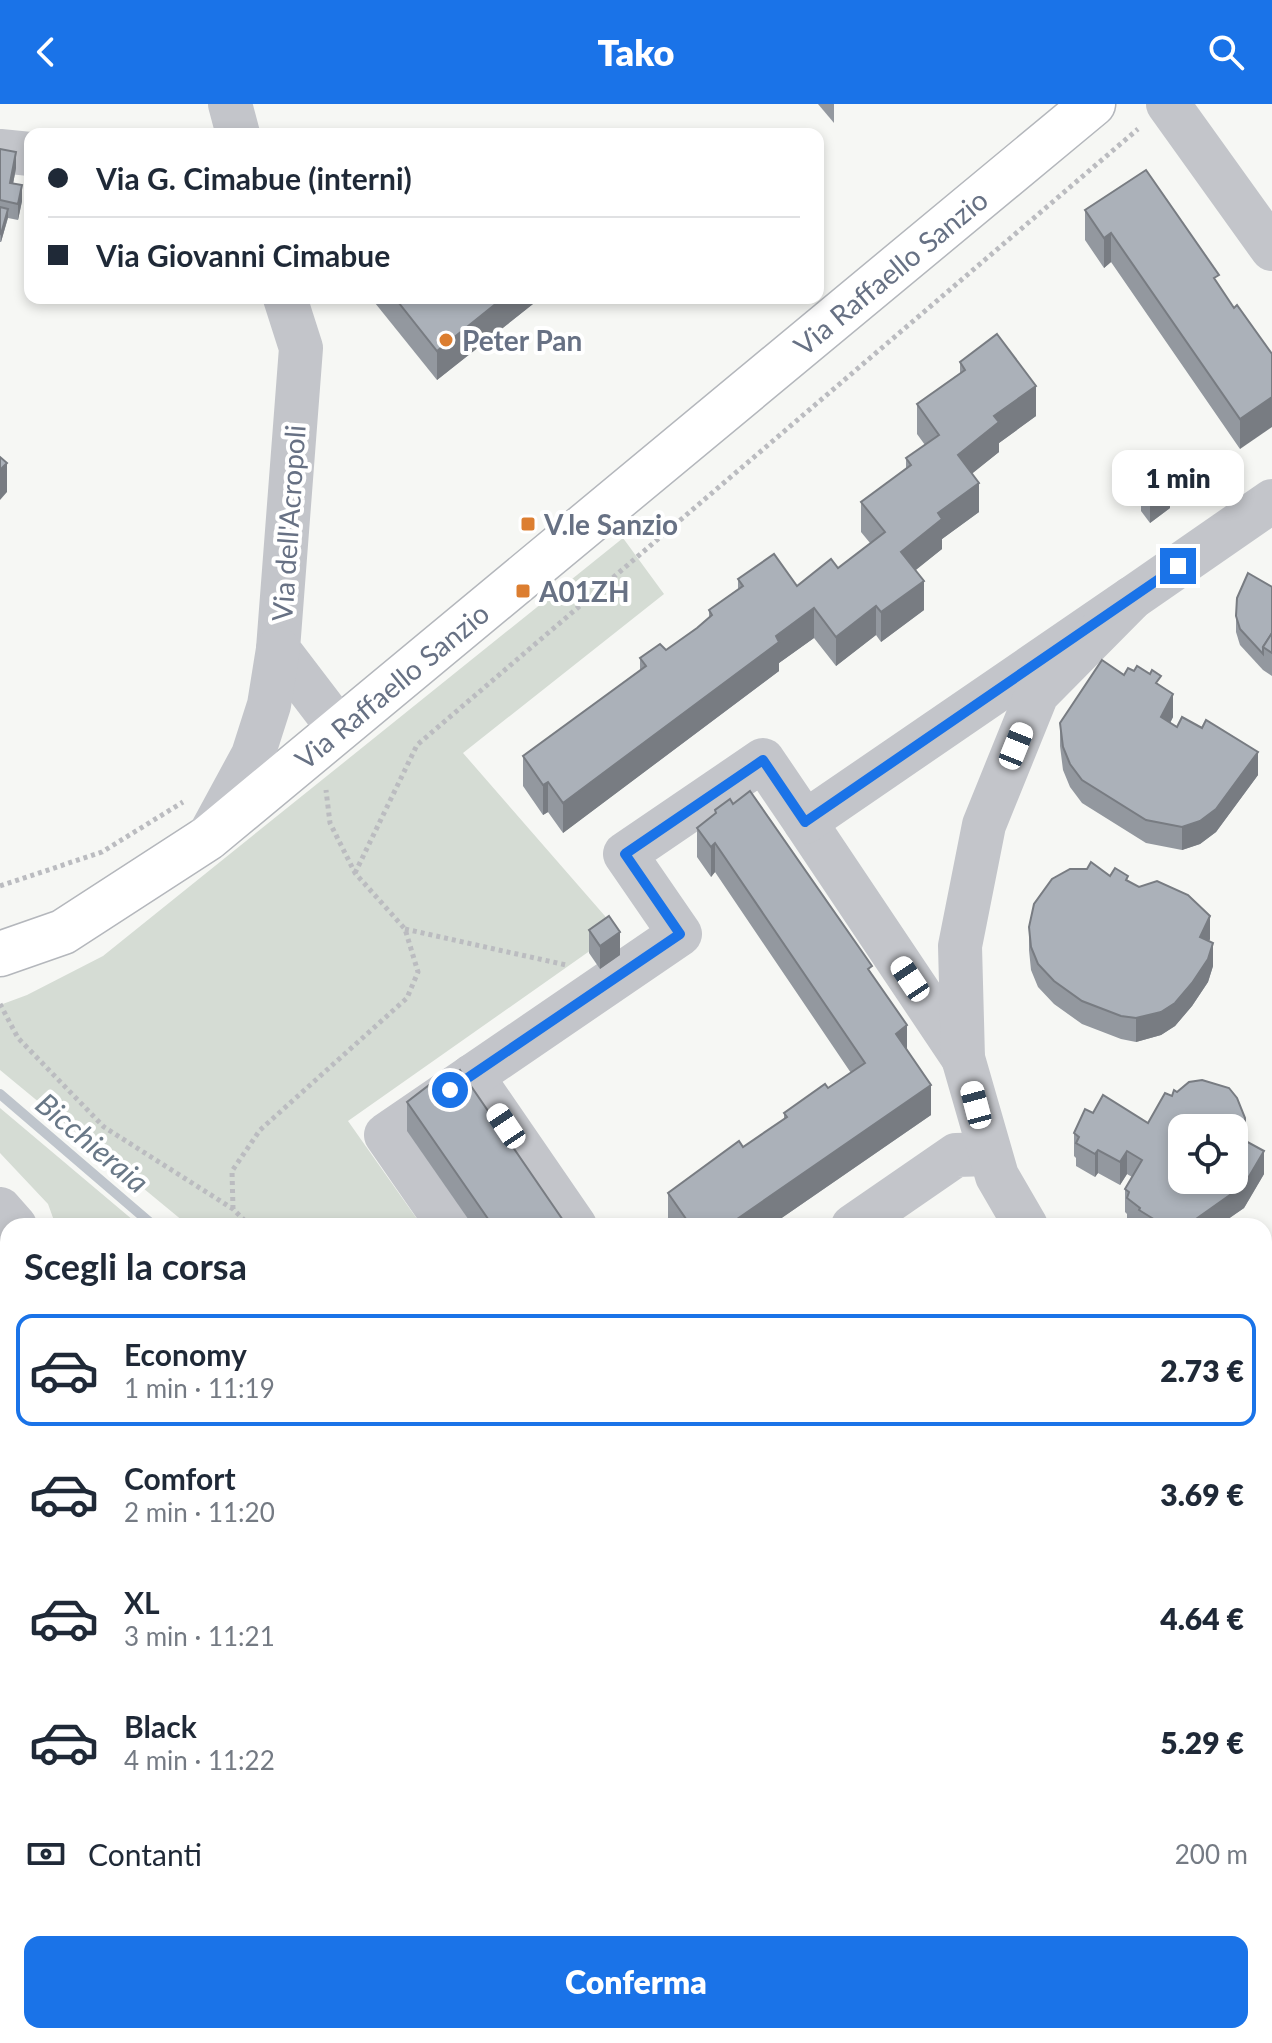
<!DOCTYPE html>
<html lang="it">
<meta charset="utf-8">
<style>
body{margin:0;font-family:Lato,sans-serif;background:#f6f6f7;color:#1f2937;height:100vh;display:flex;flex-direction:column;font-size:30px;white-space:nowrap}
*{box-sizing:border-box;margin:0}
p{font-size:26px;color:#747a83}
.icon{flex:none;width:44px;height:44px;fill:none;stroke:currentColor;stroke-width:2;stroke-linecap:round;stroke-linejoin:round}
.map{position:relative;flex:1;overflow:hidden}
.side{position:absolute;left:0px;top:1114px;width:1272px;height:826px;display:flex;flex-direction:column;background:#fff;border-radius:24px 24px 0 0;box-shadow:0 4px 12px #0003}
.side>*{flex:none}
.hud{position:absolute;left:24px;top:24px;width:800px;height:176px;border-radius:16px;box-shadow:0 4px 12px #0003;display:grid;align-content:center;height:176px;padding:0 24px;background:#fff}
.buttons{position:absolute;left:1168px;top:1010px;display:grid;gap:16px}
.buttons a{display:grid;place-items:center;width:80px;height:80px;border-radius:16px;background:#fff;box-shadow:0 4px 12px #0003;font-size:40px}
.end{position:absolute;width:36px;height:36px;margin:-18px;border:10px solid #1a73e8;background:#fff;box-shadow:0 0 0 4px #fff}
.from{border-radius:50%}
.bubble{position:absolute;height:56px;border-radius:16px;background:#fff;box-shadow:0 4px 12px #0003;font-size:26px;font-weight:800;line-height:56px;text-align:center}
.car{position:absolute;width:24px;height:48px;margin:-24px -12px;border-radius:10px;box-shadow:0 0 6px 2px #0007;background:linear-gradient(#fff 24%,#345 0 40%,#fff 0 76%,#345 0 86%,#fff 0)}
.hud b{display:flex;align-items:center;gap:28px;height:76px;font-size:30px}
.hud b+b{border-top:2px solid #e0e1e3}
.hud i{width:20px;height:20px;background:#1f2937}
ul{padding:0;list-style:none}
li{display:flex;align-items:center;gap:24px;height:112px;margin:0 16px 12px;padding:0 8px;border:4px solid transparent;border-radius:16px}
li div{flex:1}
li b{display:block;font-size:30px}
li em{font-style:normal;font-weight:800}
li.current{border-color:#1a73e8}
li>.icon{width:72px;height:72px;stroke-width:1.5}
h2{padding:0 24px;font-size:36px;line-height:96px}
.pay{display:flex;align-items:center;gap:20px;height:88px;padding:0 24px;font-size:30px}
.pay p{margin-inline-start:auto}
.primary-button{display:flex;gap:16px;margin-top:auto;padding:16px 24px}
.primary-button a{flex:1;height:92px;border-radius:16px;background:#1a73e8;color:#fff;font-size:32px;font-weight:800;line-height:92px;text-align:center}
header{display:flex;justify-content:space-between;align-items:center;height:104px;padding:0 24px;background:#1a73e8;color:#fff;font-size:36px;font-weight:800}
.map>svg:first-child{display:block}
</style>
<header><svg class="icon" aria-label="back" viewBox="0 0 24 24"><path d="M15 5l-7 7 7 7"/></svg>Tako<svg class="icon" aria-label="search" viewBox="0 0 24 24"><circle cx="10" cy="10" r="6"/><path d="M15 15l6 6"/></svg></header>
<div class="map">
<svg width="1272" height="1939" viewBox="0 0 1272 1939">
<rect width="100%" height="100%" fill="#f6f7f4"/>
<g fill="#d5dcd4">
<polygon points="623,434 664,490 463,649 618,827 348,1017 422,1122 189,1122 0,966 0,901 27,891 103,852"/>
<polygon points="0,1004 140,1122 56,1122 48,1100 0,1049"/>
<polygon points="0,1191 8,1207 8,1537 0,1549"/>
<polygon points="8,1637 8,1769 0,1772 0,1639"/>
</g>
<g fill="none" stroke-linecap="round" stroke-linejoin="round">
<g stroke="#bfc5cc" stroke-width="10">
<polyline points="0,990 154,1122"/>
<polyline points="1052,1932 1059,1939"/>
</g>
<defs>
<g id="major">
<path id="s1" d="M0,850L63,828L208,734L1093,0"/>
</g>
</defs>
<use href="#major" stroke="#b4b7bc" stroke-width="47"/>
<g stroke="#bbbcc0" stroke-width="5" stroke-dasharray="4 4" stroke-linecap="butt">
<polyline points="355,769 417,641 1138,25"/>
<polyline points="0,782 102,748 183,698"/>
<polyline points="405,825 566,861"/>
<polyline points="0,900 18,934 104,1023 233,1105 250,1122"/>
<polyline points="233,1105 232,1067 260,1026 407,894 418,868 405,825 355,769 330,719 326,686"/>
<polyline points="1133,1932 1140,1939"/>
</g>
<g stroke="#c3c5ca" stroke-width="44">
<polyline points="230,0 238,30"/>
<polyline points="1168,0 1272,145"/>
<polyline points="0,47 30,50"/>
<polyline points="285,194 301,244 278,545 339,625"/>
<polyline points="805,718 963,954"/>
<polyline points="208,734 253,651 269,601 278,545"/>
<polyline points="472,972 575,1122"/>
<polyline points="0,1105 15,1122"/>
<polyline points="449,1122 386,1031 680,830 625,750 763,656 805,718 1132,494"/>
<polyline points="853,1122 956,1051 990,1050"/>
<polyline points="1026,1122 997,1072 963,954 960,842 984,721 1037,590 1132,494 1272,397"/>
<polyline points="1264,1181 1272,1175"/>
<polyline points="0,1591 8,1588"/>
<polyline points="1264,1666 1272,1677"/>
</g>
<use href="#major" stroke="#fff" stroke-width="44"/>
</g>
<g fill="#93989f">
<polygon points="818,0 834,0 834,19"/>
<polygon points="0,45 16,64 13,80 22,97 18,116 8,114 1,138 0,138"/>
<polygon points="1085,106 1219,181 1234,204 1272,250 1240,345 1111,158 1104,164 1085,136"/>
<polygon points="371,194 538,194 538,196 437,276"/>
<polygon points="960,258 1036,312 999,339 999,348 972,369 979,408 942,435 942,445 915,466 924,506 881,538 876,531 836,562 814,534 779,559 779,567 563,729 548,708 543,711 523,682 523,652 640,566 640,554 666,546 697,524 709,513 709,506 738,485 738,475 797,482 838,464 870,439 861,428 861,398 906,365 906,354 925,341 917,330 917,300 960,269"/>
<polygon points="1141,383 1170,404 1150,419 1141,407"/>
<polygon points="1272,483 1272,572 1263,566 1240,541 1236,528 1236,512"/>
<polygon points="1124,571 1161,582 1173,613 1170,619 1258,671 1216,728 1200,740 1182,746 1146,739 1082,699 1070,683 1063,666 1060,642 1060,619"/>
<polygon points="715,706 872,870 907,946 931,1011 770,1122 671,1122 668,1119 668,1089 743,1043 784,1015 784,1009 828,984 851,969 715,768 711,773 697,753 697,724 715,710"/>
<polygon points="1110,772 1128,777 1210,835 1209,837 1213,862 1208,878 1192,902 1175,922 1161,931 1136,938 1121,935 1082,920 1054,900 1038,883 1031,866 1029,846 1029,823"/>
<polygon points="589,826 620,851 600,865 589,849"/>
<polygon points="1177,988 1245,1014 1245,1037 1264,1070 1244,1104 1218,1122 1133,1122 1127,1117 1127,1110 1125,1108 1125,1085 1132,1073 1127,1070 1120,1081 1098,1069 1095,1073 1076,1062 1076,1054 1074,1052 1074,1029 1093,1009 1148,1019"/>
<polygon points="407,998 567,1122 473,1122 407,1027"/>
<polygon points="1272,1208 1272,1259 1264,1246 1264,1214"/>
<polygon points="1240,1932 1264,1932 1272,1939 1245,1939"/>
</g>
<g fill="#787c82">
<polygon points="16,48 16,64 10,95 10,79"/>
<polygon points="22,81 22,97 18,116 18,100"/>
<polygon points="8,105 8,113 1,138 1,130"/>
<polygon points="1111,129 1111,158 1104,164 1104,134"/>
<polygon points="503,194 538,194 538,196 437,276 437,247"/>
<polygon points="1036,282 1036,312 999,339 999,348 958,381 958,351 994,312"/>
<polygon points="1272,293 1272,323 1240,345 1240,315"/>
<polygon points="7,359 7,388 0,396 0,366"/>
<polygon points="979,379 979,408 942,435 942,445 901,478 901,448 938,409"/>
<polygon points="1170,381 1170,404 1150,419 1150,396"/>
<polygon points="924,477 924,506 881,538 881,508"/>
<polygon points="876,502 876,531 836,562 836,533"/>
<polygon points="814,504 814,534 779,559 779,567 563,729 563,699 776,532"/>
<polygon points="1173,590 1173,613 1161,637 1161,613"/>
<polygon points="1258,648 1258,671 1216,728 1200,740 1182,746 1182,723"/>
<polygon points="548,678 548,708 543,711 543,681"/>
<polygon points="715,739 715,768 711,773 711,743"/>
<polygon points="1210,812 1210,835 1200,856 1200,833"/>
<polygon points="620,828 620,851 600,865 600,842"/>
<polygon points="1213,839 1213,862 1208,878 1192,902 1175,922 1161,931 1136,938 1136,914"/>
<polygon points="907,921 907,951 896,930"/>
<polygon points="931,981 931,1011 770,1122 727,1122"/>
<polygon points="1098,1046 1098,1069 1095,1073 1095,1050"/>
<polygon points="1127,1047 1127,1070 1120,1081 1120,1058"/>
<polygon points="1264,1047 1264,1070 1244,1104 1218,1122 1186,1122"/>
</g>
<g fill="#abb1b9" stroke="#787c82" stroke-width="2" fill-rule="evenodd">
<polygon points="0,45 16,48 10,79 22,81 18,100 0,96"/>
<polygon points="1146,66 1219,171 1214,174 1234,204 1237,201 1272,250 1272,293 1240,315 1111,129 1104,134 1085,106"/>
<polygon points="0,103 8,105 1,130 0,129"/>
<polygon points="395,194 503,194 437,247"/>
<polygon points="997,230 1036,282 994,312 999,318 958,351 979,379 938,409 942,415 901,448 924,477 881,508 876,502 836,533 814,504 776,532 779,538 563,699 548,678 543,681 523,652 646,562 640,554 660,540 666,546 697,524 712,511 709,506 743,482 738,475 774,450 797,482 831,455 838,464 885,428 861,398 911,361 906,354 939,331 917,300 965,266 960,258"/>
<polygon points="0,353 7,359 0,366"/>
<polygon points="1160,368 1170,381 1150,396 1141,383"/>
<polygon points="1248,469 1272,483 1272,529 1263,543 1263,550 1240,525 1236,512 1237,494"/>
<polygon points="1272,529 1272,549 1263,543"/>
<polygon points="1102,556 1124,571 1128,564 1134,567 1137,562 1150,570 1152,566 1161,572 1156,579 1173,590 1161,613 1177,623 1182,613 1202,624 1206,616 1258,648 1216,705 1200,717 1182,723 1146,716 1082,676 1070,660 1063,643 1060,619"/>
<polygon points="750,687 872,862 868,865 907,921 896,930 931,981 727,1122 691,1122 668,1089 739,1037 743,1043 787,1013 784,1009 825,980 828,984 865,959 715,739 711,743 697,724 716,709 715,706 730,695 733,700"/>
<polygon points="1091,758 1110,772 1115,764 1128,772 1126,776 1139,783 1157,777 1188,791 1210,812 1200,833 1213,839 1208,855 1192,879 1175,899 1161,908 1136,914 1121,912 1082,897 1054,877 1038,860 1031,843 1029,823 1034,800 1052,775 1070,765 1087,765"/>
<polygon points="609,812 620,828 600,842 589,826"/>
<polygon points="460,966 567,1122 493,1122 407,998 437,975 442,981"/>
<path d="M1202,976L1229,984L1237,994L1245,1014V1027L1240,1034L1264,1047L1244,1081L1186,1122H1165L1139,1106L1140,1104L1127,1094L1129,1088L1125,1085L1142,1056L1127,1047L1120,1058L1098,1046L1095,1050L1076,1039L1079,1033L1074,1029L1085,1005L1093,1009L1103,991L1148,1019L1165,989L1172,992L1174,986L1177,988L1189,978ZM1182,1024H1234V1076H1182Z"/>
<polygon points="1272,1208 1272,1229 1264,1217 1264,1214"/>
<polygon points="1264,1837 1272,1848 1272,1939 1265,1939 1261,1932 1264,1932"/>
<polygon points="620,1932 665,1932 673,1939 627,1939"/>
<polygon points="719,1932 731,1932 738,1939 712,1939"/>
</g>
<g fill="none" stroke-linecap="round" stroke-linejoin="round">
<polyline stroke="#1a73e8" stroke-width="10" points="450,986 680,830 625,750 763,656 805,718 1178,462"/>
</g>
<g fill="#dc7e30" stroke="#fff" stroke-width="3">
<circle cx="446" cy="236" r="8"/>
<rect x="520" y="412" width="16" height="16" rx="4"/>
<rect x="515" y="479" width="16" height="16" rx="4"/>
</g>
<g text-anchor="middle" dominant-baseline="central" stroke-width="8" stroke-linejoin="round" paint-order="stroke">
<g font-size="28" fill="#677184" stroke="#fff">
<text stroke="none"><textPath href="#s1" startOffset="1126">Via Raffaello Sanzio</textPath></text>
<text transform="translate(288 419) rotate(-86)">Via dell'Acropoli</text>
<text stroke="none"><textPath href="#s1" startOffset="478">Via Raffaello Sanzio</textPath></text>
</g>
<g font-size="28" font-weight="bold" fill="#677184" stroke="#fff" text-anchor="start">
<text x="462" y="236">Peter Pan</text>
<text x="544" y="420">V.le Sanzio</text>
<text x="539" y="487">A01ZH</text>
</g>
<g font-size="30" font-style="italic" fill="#697887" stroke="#fff">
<text transform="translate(93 1038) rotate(40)">Bicchieraia</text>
</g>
</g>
</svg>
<div class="buttons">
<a><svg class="icon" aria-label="locate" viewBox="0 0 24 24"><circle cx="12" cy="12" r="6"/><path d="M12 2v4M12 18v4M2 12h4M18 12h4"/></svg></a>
</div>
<i class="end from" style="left:450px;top:986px"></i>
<i class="end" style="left:1178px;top:462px"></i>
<div class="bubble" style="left:1112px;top:346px;width:132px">1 min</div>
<i class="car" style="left:1016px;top:642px;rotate:22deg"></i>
<i class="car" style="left:910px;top:875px;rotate:326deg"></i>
<i class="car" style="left:976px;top:1001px;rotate:345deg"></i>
<i class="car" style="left:506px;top:1022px;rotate:326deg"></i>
<div class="hud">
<b><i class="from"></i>Via G. Cimabue (interni)</b>
<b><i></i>Via Giovanni Cimabue</b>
</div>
<section class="side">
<h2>Scegli la corsa</h2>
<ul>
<li class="current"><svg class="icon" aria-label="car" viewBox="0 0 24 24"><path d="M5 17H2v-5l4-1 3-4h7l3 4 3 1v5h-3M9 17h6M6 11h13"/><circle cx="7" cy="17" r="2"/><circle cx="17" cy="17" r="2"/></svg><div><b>Economy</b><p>1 min · 11:19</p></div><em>2.73 €</em></li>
<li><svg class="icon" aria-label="car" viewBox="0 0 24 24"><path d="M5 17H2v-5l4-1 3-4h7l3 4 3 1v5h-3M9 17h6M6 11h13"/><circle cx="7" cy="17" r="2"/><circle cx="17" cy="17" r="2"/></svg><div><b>Comfort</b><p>2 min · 11:20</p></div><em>3.69 €</em></li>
<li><svg class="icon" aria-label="car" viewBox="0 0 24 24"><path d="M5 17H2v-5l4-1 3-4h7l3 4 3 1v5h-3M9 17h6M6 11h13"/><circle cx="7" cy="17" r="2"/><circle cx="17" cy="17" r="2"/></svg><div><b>XL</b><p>3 min · 11:21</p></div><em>4.64 €</em></li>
<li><svg class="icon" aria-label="car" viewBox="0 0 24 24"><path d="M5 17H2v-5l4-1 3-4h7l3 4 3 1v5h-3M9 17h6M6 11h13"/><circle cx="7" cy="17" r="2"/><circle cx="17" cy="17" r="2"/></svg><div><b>Black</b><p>4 min · 11:22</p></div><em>5.29 €</em></li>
</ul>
<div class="pay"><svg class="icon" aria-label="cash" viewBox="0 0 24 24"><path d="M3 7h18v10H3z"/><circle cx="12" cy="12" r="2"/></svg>Contanti<p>200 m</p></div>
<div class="primary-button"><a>Conferma</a></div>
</section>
</div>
